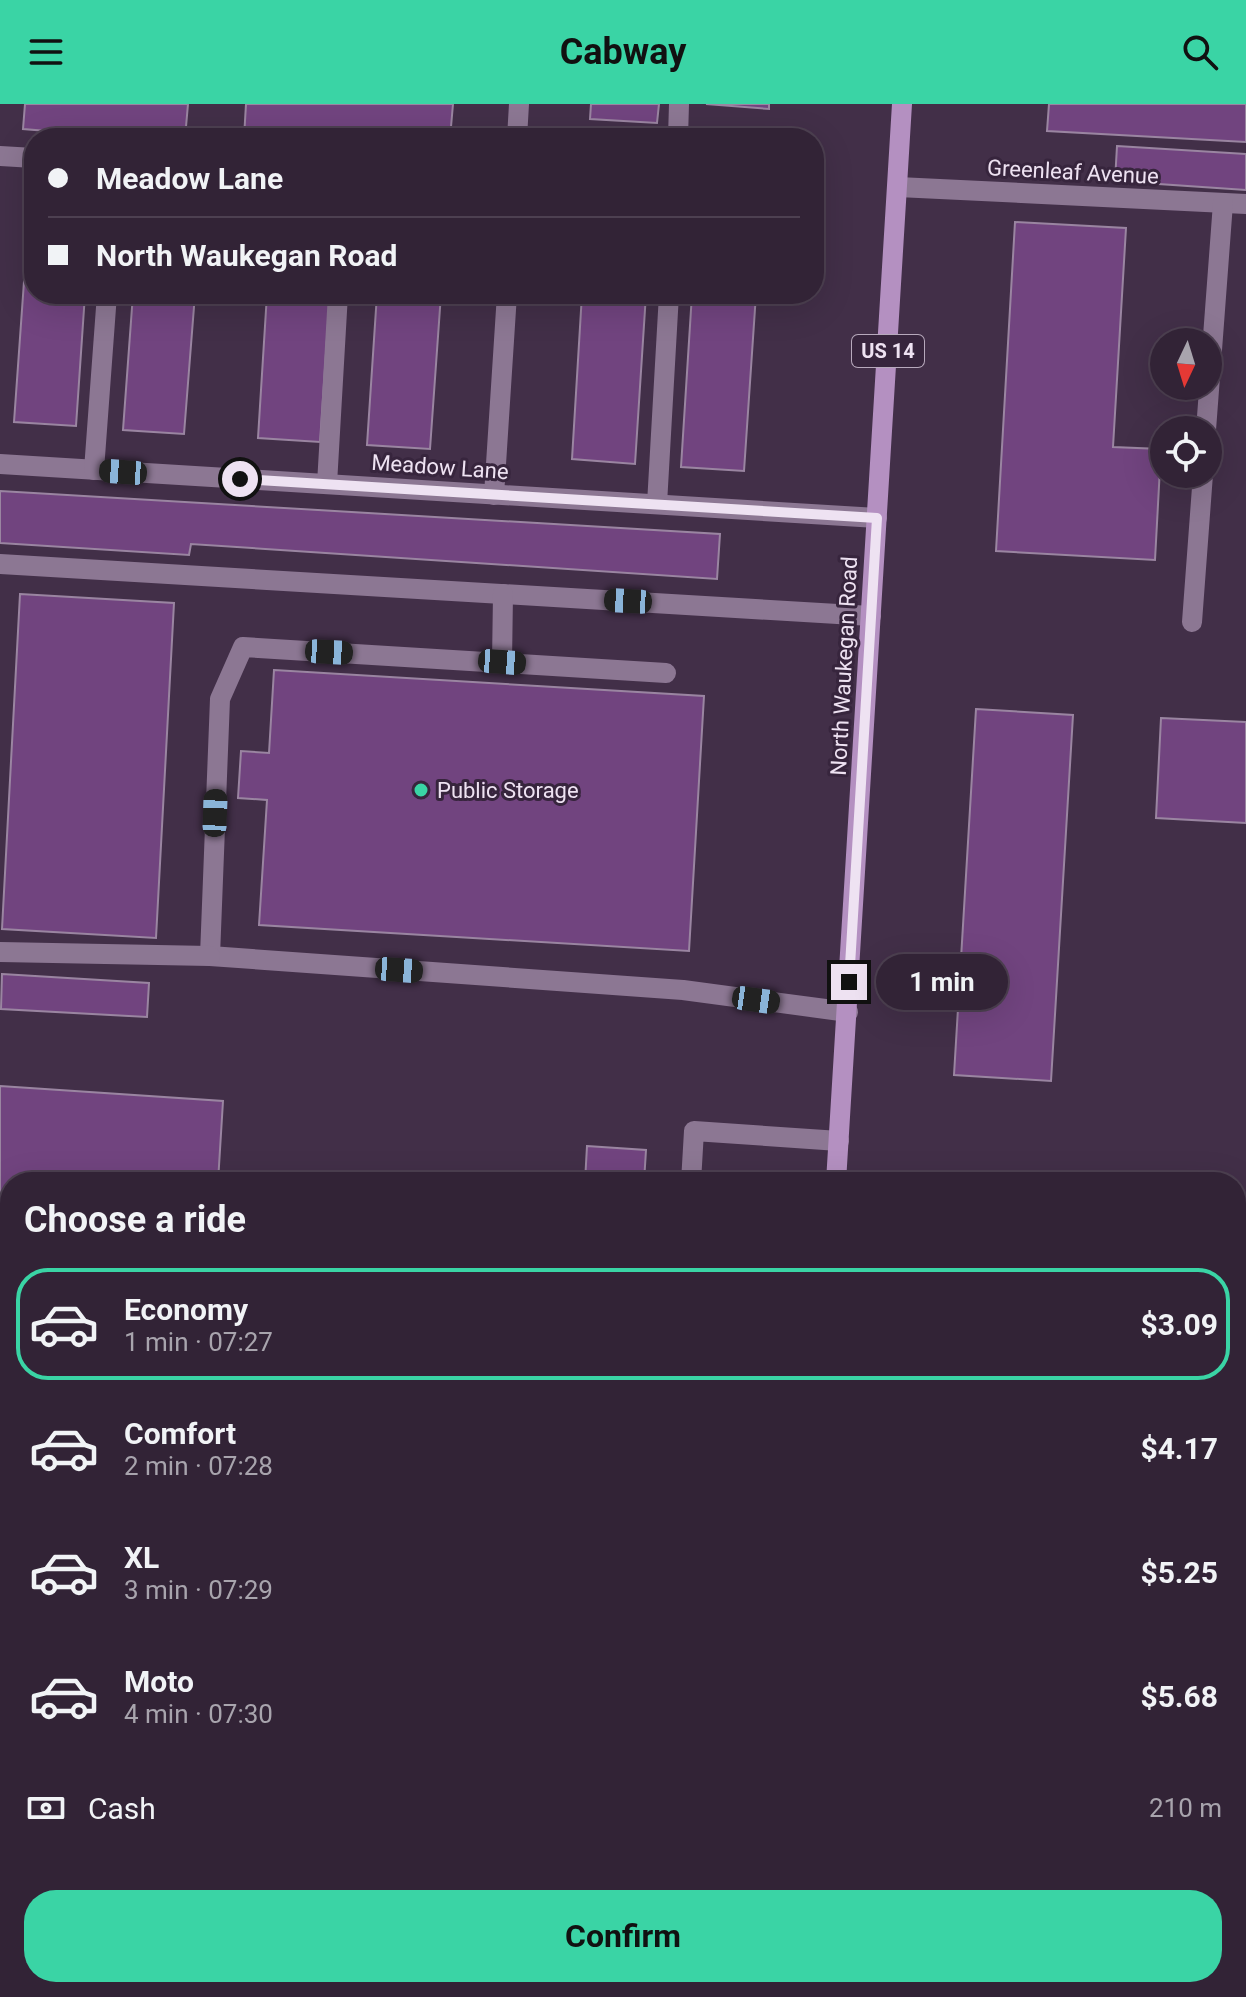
<!DOCTYPE html>
<meta charset="utf-8">
<style>
body{margin:0;font-family:Roboto,sans-serif;background:#3a2b3e;color:#f1f3f6;height:100vh;display:flex;flex-direction:column;font-size:30px;white-space:nowrap}
*{box-sizing:border-box;margin:0}
p{font-size:26px;color:#a8a4ad}
.icon{flex:none;width:44px;height:44px;fill:none;stroke:currentColor;stroke-width:2;stroke-linecap:round;stroke-linejoin:round}
.map{position:relative;flex:1;overflow:hidden}
.drawer{position:absolute;left:0px;top:1068px;width:1246px;height:826px;display:flex;flex-direction:column;background:#322336;border-radius:32px 32px 0 0;box-shadow:0 8px 32px #0002,0 0 0 2px #4d4051}
.drawer>*{flex:none}
.top-card{position:absolute;left:24px;top:24px;width:800px;height:176px;border-radius:32px;box-shadow:0 8px 32px #0002,0 0 0 2px #4d4051;display:grid;align-content:center;height:176px;padding:0 24px;background:#322336}
.needle{width:52px;rotate:184deg}
.fabs{position:absolute;left:1150px;top:224px;display:grid;gap:16px}
.fabs a{display:grid;place-items:center;width:72px;height:72px;border-radius:50%;background:#322336;box-shadow:0 8px 32px #0002,0 0 0 2px #4d4051;font-size:40px}
.end{position:absolute;width:36px;height:36px;margin:-18px;border:10px solid #eee2f2;background:#111;box-shadow:0 0 0 4px #111}
.from{border-radius:50%}
.bubble{position:absolute;height:56px;border-radius:28px;background:#322336;box-shadow:0 8px 32px #0002,0 0 0 2px #4d4051;font-size:26px;font-weight:700;line-height:56px;text-align:center}
.car{position:absolute;width:24px;height:48px;margin:-24px -12px;border-radius:10px;box-shadow:0 0 6px 2px #0007;background:linear-gradient(#222 24%,#8ab4d8 0 40%,#222 0 76%,#8ab4d8 0 86%,#222 0)}
.top-card b{display:flex;align-items:center;gap:28px;height:76px;font-size:30px}
.top-card b+b{border-top:2px solid #4d4051}
.top-card i{width:20px;height:20px;background:#f1f3f6}
ul{padding:0;list-style:none}
li{display:flex;align-items:center;gap:24px;height:112px;margin:0 16px 12px;padding:0 8px;border:4px solid transparent;border-radius:32px}
li div{flex:1}
li b{display:block;font-size:30px}
li em{font-style:normal;font-weight:700}
li.current{border-color:#3ad4a5}
li>.icon{width:72px;height:72px;stroke-width:1.5}
h2{padding:0 24px;font-size:36px;line-height:96px}
.pay{display:flex;align-items:center;gap:20px;height:88px;padding:0 24px;font-size:30px}
.pay p{margin-inline-start:auto}
.cta{display:flex;gap:16px;margin-top:auto;padding:16px 24px}
.cta a{flex:1;height:92px;border-radius:32px;background:#3ad4a5;color:#111;font-size:32px;font-weight:700;line-height:92px;text-align:center}
header{display:flex;justify-content:space-between;align-items:center;height:104px;padding:0 24px;background:#3ad4a5;color:#111;font-size:36px;font-weight:700}
.map>svg:first-child{display:block}
</style>
<header><svg class="icon" aria-label="menu" viewBox="0 0 24 24"><path d="M4 6h16M4 12h16M4 18h16"/></svg>Cabway<svg class="icon" aria-label="search" viewBox="0 0 24 24"><circle cx="10" cy="10" r="6"/><path d="M15 15l6 6"/></svg></header>
<div class="map">
<svg width="1246" height="1893" viewBox="0 0 1246 1893">
<rect width="100%" height="100%" fill="#422f48"/>
<g fill="#71447f" stroke="#9a85a1" stroke-width="2">
<polygon points="25,0 188,0 185,34 135,34 23,25"/>
<polygon points="246,0 453,0 450,34 244,34"/>
<polygon points="591,0 659,0 657,19 590,15"/>
<polygon points="706,0 769,0 769,5"/>
<polygon points="1049,0 1246,0 1246,38 1047,27"/>
<polygon points="1117,42 1246,50 1246,86 1115,77"/>
<polygon points="31,79 34,79 34,190 85,190 76,322 14,318"/>
<polygon points="1015,118 1126,124 1113,343 1161,345 1155,456 996,447"/>
<polygon points="133,190 195,190 184,330 123,326"/>
<polygon points="267,190 330,190 320,338 258,334"/>
<polygon points="377,190 441,190 430,345 367,341"/>
<polygon points="582,190 646,190 635,360 572,355"/>
<polygon points="692,190 756,190 744,367 681,363"/>
<polygon points="0,387 720,430 717,475 191,440 189,451 0,439"/>
<polygon points="20,490 174,499 156,834 2,825"/>
<polygon points="274,566 704,592 689,847 259,821 267,696 238,694 241,647 269,649"/>
<polygon points="976,605 1073,611 1051,977 954,971"/>
<polygon points="1161,614 1246,618 1246,719 1156,714"/>
<polygon points="2,870 149,879 147,913 1,905"/>
<polygon points="0,982 223,997 218,1078 10,1078 10,1378 0,1378"/>
<polygon points="587,1042 646,1046 644,1078 585,1078"/>
</g>
<g fill="none" stroke-linecap="round" stroke-linejoin="round">
<g stroke="#8c7793" stroke-width="20">
<polyline points="517,34 519,0"/>
<polyline points="678,34 679,0"/>
<polyline points="0,52 34,54"/>
<polyline points="898,83 1246,100"/>
<polyline points="1206,326 1223,99"/>
<polyline points="0,360 877,414"/>
<polyline points="94,366 107,190"/>
<polyline points="327,380 338,190"/>
<polyline points="494,391 507,190"/>
<polyline points="657,400 669,190"/>
<polyline points="0,460 871,512"/>
<polyline points="1192,518 1203,370"/>
<polyline points="502,558 503,490"/>
<polyline points="666,569 243,543 220,595 210,852 683,886 848,908"/>
<polyline points="0,848 210,852"/>
<polyline points="691,1078 694,1027 839,1037"/>
<polyline points="1236,1314 1246,1314"/>
<polyline points="0,1444 10,1444"/>
<polyline points="0,1828 10,1829"/>
<path d="M478,1884C530,1889 600,1893 650,1884"/>
<polyline points="130,1893 131,1884"/>
<polyline points="216,1893 217,1884"/>
<polyline points="336,1893 340,1884"/>
</g>
<g stroke="#b490c1" stroke-width="20">
<polyline points="836,1078 902,0"/>
<polyline points="732,1893 733,1884"/>
<polyline points="815,1893 816,1884"/>
</g>
</g>
<g fill="none" stroke-linecap="round" stroke-linejoin="round">
<polyline stroke="#eee2f2" stroke-width="10" points="240,375 877,414 849,878"/>
</g>
<circle fill="#3ad4a5" stroke="#37253d" stroke-width="3" cx="421" cy="686" r="8"/>
<g text-anchor="middle" dominant-baseline="central" stroke-width="6" stroke-linejoin="round" paint-order="stroke">
<rect fill="#37253d" stroke="#b7a9bc" stroke-width="2" x="852" y="231" width="72" height="32" rx="6"/>
<g font-size="20" font-weight="bold" fill="#eee2f2">
<text x="888" y="247">US 14</text>
</g>
<g font-size="22" fill="#eee2f2" stroke="#37253d">
<text transform="translate(1073 68) rotate(3)">Greenleaf Avenue</text>
<text transform="translate(440 363) rotate(4)">Meadow Lane</text>
<text transform="translate(844 562) rotate(-87)">North Waukegan Road</text>
</g>
<g font-size="22" fill="#eee2f2" stroke="#37253d" text-anchor="start">
<text x="437" y="686">Public Storage</text>
</g>
</g>
</svg>
<div class="fabs">
<a><svg class="needle" viewBox="-14 -14 28 28"><path d="M0-13l5 13h-10z" fill="#e53935"/><path d="M0 13l5-13h-10z" fill="#a8a4ad"/></svg></a>
<a><svg class="icon" aria-label="locate" viewBox="0 0 24 24"><circle cx="12" cy="12" r="6"/><path d="M12 2v4M12 18v4M2 12h4M18 12h4"/></svg></a>
</div>
<i class="end from" style="left:240px;top:375px"></i>
<i class="end" style="left:849px;top:878px"></i>
<div class="bubble" style="left:876px;top:850px;width:132px">1 min</div>
<i class="car" style="left:123px;top:368px;rotate:274deg"></i>
<i class="car" style="left:628px;top:497px;rotate:273deg"></i>
<i class="car" style="left:329px;top:548px;rotate:93deg"></i>
<i class="car" style="left:502px;top:558px;rotate:94deg"></i>
<i class="car" style="left:215px;top:709px;rotate:2deg"></i>
<i class="car" style="left:399px;top:866px;rotate:94deg"></i>
<i class="car" style="left:756px;top:896px;rotate:98deg"></i>
<div class="top-card">
<b><i class="from"></i>Meadow Lane</b>
<b><i></i>North Waukegan Road</b>
</div>
<section class="drawer">
<h2>Choose a ride</h2>
<ul>
<li class="current"><svg class="icon" aria-label="car" viewBox="0 0 24 24"><path d="M5 17H2v-5l4-1 3-4h7l3 4 3 1v5h-3M9 17h6M6 11h13"/><circle cx="7" cy="17" r="2"/><circle cx="17" cy="17" r="2"/></svg><div><b>Economy</b><p>1 min · 07:27</p></div><em>$3.09</em></li>
<li><svg class="icon" aria-label="car" viewBox="0 0 24 24"><path d="M5 17H2v-5l4-1 3-4h7l3 4 3 1v5h-3M9 17h6M6 11h13"/><circle cx="7" cy="17" r="2"/><circle cx="17" cy="17" r="2"/></svg><div><b>Comfort</b><p>2 min · 07:28</p></div><em>$4.17</em></li>
<li><svg class="icon" aria-label="car" viewBox="0 0 24 24"><path d="M5 17H2v-5l4-1 3-4h7l3 4 3 1v5h-3M9 17h6M6 11h13"/><circle cx="7" cy="17" r="2"/><circle cx="17" cy="17" r="2"/></svg><div><b>XL</b><p>3 min · 07:29</p></div><em>$5.25</em></li>
<li><svg class="icon" aria-label="car" viewBox="0 0 24 24"><path d="M5 17H2v-5l4-1 3-4h7l3 4 3 1v5h-3M9 17h6M6 11h13"/><circle cx="7" cy="17" r="2"/><circle cx="17" cy="17" r="2"/></svg><div><b>Moto</b><p>4 min · 07:30</p></div><em>$5.68</em></li>
</ul>
<div class="pay"><svg class="icon" aria-label="cash" viewBox="0 0 24 24"><path d="M3 7h18v10H3z"/><circle cx="12" cy="12" r="2"/></svg>Cash<p>210 m</p></div>
<div class="cta"><a>Confirm</a></div>
</section>
</div>
